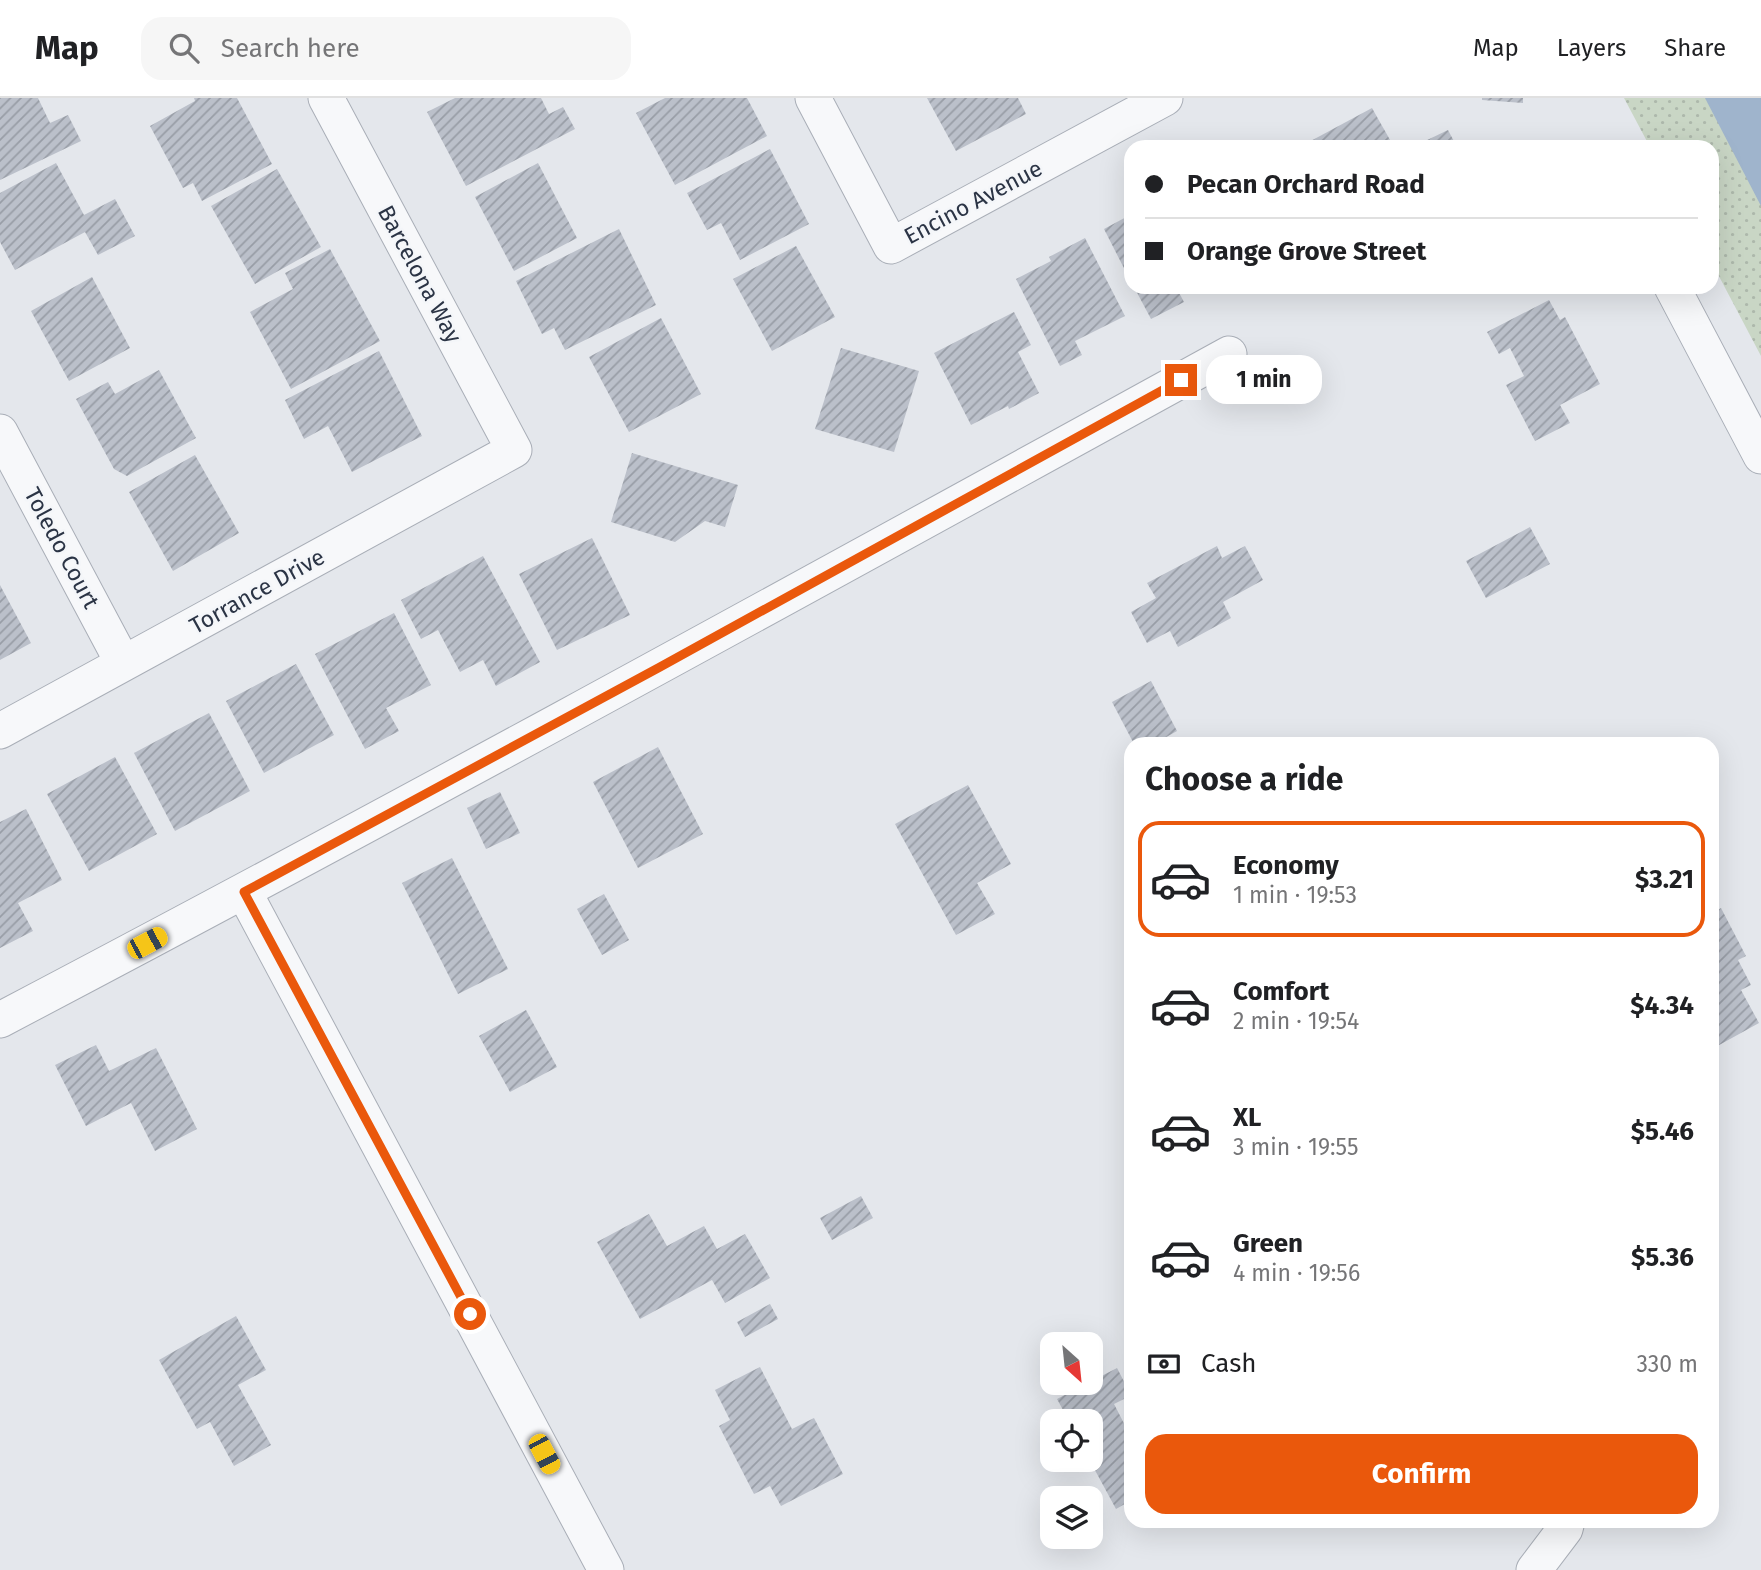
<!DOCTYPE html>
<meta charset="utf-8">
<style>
body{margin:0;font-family:"Fira Sans",sans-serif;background:#f6f6f6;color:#202124;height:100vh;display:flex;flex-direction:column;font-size:26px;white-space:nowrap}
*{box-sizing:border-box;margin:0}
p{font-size:23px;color:#757577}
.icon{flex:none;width:38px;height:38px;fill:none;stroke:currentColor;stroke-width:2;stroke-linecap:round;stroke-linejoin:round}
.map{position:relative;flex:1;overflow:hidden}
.panel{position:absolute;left:1124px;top:639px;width:595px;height:791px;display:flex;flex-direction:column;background:#fff;border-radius:21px;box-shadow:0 7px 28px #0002}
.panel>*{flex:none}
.guide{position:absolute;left:1124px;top:42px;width:595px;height:154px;border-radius:21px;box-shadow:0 7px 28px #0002;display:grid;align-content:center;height:154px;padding:0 21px;background:#fff}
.needle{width:46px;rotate:153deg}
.tools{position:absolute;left:1040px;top:1234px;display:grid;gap:14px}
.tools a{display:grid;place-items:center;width:63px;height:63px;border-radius:14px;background:#fff;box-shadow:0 7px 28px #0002;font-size:35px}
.end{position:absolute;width:32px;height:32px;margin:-16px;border:9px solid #ea580c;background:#fff;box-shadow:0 0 0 4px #fff}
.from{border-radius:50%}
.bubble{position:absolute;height:49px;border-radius:21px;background:#fff;box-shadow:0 7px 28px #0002;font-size:23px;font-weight:700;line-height:49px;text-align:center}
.car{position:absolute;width:21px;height:42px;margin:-21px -10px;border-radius:9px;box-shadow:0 0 5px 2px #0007;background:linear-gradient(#f5c518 24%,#345 0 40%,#f5c518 0 76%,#345 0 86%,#f5c518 0)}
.guide b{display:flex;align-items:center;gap:24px;height:66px;font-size:26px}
.guide b+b{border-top:2px solid #e0e0e0}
.guide i{width:18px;height:18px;background:#202124}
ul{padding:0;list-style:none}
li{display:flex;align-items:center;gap:21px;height:116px;margin:0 14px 10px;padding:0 7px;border:4px solid transparent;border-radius:21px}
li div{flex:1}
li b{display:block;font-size:26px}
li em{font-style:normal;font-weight:700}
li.current{border-color:#ea580c}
li>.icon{width:63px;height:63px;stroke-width:1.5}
h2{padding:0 21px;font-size:32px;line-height:84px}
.pay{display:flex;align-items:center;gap:18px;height:77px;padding:0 21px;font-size:26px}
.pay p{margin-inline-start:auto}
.action{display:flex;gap:14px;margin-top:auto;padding:14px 21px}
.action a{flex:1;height:80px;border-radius:21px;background:#ea580c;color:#fff;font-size:28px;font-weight:700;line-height:80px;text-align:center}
header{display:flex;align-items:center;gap:42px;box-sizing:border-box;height:98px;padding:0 35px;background:#fff;border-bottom:2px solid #e0e0e0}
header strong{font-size:33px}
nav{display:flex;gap:38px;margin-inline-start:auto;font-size:24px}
.search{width:490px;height:63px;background:#f6f6f6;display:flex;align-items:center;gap:18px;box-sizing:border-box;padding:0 24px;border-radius:21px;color:#757577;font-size:26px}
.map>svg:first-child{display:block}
</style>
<header>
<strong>Map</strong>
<div class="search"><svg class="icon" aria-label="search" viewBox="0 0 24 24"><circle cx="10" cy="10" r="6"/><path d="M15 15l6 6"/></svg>Search here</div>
<nav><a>Map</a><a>Layers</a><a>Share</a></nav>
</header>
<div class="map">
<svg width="1761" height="1472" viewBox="0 0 1761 1472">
<defs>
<pattern id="grass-dots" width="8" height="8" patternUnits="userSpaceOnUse" patternTransform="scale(1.75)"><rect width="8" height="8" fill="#c9d6c5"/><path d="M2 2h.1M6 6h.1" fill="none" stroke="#adb8ab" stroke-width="1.8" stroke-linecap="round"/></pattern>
<pattern id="building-hatch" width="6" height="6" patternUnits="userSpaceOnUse" patternTransform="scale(1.75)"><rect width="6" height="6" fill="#bbc0ca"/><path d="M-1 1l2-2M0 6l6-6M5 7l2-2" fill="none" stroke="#989da6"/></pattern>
</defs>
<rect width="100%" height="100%" fill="#e4e7ec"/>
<polygon fill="url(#grass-dots)" points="1624,0 1761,0 1761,258 1712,165 1712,49 1650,49"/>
<polygon fill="#9fb4cc" points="1705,0 1761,0 1761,108"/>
<g fill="url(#building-hatch)">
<polygon points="0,0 38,0 50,25 68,17 81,43 0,82"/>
<polygon points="194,0 237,0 272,66 202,103 193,85 183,90 150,28 195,3"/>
<polygon points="455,0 541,0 549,16 563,9 575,31 466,88 427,14"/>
<polygon points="665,0 747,0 767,38 675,87 636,15"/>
<polygon points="927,0 1018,0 1026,16 956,53"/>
<polygon points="1482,0 1523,0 1523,5 1482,2"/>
<polygon points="1372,10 1394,49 1309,49 1307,45"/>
<polygon points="1448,32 1457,49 1423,49 1421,45"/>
<polygon points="770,51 809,126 740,162 721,125 707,132 687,95"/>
<polygon points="56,65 84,117 115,101 135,138 98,157 85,134 15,172 0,144 0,95"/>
<polygon points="538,65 577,140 514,173 475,99"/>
<polygon points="277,71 321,149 255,186 211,108"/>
<polygon points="1130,117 1130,182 1104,131"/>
<polygon points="619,131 656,207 565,252 554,230 542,236 516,183"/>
<polygon points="1085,140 1125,218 1075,243 1082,257 1060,268 1016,181 1051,163 1049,159"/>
<polygon points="796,148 835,219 772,253 733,181"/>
<polygon points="330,151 380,243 291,291 250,214 293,191 285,175"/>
<polygon points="92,179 130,250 69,283 31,213"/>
<polygon points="1134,189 1176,189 1184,204 1151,221"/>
<polygon points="1549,202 1560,222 1565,219 1600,286 1560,307 1570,325 1535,343 1506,287 1524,278 1510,250 1499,256 1487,234"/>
<polygon points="1014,214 1031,247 1018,254 1039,295 1009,311 1008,308 971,327 934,255"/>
<polygon points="661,220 701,296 629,334 589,259"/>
<polygon points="841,250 919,273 894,354 815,331"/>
<polygon points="379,253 422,338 352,374 328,328 304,341 285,302"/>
<polygon points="159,272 196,340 127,378 114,371 76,301 108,284 115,296"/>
<polygon points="632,355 738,387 725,429 705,423 675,444 611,424"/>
<polygon points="195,357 239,435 173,473 129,394"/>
<polygon points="1530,429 1550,466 1486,500 1466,463"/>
<polygon points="592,440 630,517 557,552 519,476"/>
<polygon points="1217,448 1222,460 1245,448 1263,482 1223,504 1231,520 1178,549 1170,533 1147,545 1131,514 1156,500 1147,485"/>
<polygon points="483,458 540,564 496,588 483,562 460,574 438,532 421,541 401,502"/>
<polygon points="0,487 31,545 0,562"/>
<polygon points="394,515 431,587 386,610 399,633 365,651 315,556"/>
<polygon points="296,566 334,637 264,675 226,603"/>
<polygon points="1151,583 1177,633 1154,646 1134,646 1112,604"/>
<polygon points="209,615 250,693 175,733 134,655"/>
<polygon points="658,649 703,736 638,770 593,684"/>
<polygon points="115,659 157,736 89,773 47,696"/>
<polygon points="968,687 1011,766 977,785 995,816 956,837 895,726"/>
<polygon points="500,694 520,735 486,751 467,710"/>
<polygon points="26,711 62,782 18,805 33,833 0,850 0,724"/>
<polygon points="452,760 508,871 458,896 402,785"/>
<polygon points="604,796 629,842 602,857 577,811"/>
<polygon points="1721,810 1746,858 1738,862 1751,887 1741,892 1759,925 1712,951 1712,815"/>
<polygon points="526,912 557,969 510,994 479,938"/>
<polygon points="96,947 109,973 156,950 197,1031 155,1053 131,1005 86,1028 55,967"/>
<polygon points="861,1098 873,1120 832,1142 820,1120"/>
<polygon points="649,1116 667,1148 704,1128 717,1151 745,1136 770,1180 725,1205 712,1182 640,1221 597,1144"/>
<polygon points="770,1206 778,1221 745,1239 737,1224"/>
<polygon points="236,1218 266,1272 238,1287 271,1347 234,1368 210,1324 197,1331 159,1262"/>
<polygon points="760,1269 792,1331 814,1320 843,1376 781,1408 770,1388 754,1396 719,1328 730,1322 715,1292"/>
<polygon points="1117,1270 1130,1295 1130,1298 1114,1306 1130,1337 1130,1403 1116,1411 1090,1363 1090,1323 1069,1323 1057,1301"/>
</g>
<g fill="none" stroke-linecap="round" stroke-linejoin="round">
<defs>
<g id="minor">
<polyline points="813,0 891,148 1165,0"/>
<polyline points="1672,189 1761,358"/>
<polyline points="0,334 123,565"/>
<polyline points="0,633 514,352 326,0"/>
<polyline points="244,794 606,1472"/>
<path d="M0,922C413,705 821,480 1229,256"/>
<polyline points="1534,1472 1565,1431 1567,1423"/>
</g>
</defs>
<use href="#minor" stroke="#a9aeb7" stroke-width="37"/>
<use href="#minor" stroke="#f7f8fa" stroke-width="35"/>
</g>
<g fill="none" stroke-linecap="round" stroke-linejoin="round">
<polyline stroke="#ea580c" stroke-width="9" points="470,1216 244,794 660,569 1181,282"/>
</g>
<g text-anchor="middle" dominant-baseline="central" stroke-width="5" stroke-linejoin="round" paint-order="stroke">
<g font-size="23" fill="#2b3445" stroke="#f4f6f9">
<text transform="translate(973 104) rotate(-28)">Encino Avenue</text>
<text transform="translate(420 176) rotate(62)">Barcelona Way</text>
<text transform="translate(62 450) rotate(62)">Toledo Court</text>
<text transform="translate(257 493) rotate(-29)">Torrance Drive</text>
</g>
</g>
</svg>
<div class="tools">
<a><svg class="needle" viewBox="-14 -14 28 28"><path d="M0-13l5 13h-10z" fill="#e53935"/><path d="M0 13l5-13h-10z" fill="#757577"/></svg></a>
<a><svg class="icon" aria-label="locate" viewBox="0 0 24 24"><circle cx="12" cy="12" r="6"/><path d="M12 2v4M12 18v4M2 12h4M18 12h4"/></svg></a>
<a><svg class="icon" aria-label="layers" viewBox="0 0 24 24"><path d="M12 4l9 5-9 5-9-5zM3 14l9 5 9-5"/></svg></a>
</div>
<i class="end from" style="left:470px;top:1216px"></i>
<i class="end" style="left:1181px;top:282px"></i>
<div class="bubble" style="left:1206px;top:257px;width:116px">1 min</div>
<i class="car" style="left:147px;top:845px;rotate:62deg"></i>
<i class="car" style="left:544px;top:1356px;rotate:152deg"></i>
<div class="guide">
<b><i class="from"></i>Pecan Orchard Road</b>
<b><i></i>Orange Grove Street</b>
</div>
<section class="panel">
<h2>Choose a ride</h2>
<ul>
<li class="current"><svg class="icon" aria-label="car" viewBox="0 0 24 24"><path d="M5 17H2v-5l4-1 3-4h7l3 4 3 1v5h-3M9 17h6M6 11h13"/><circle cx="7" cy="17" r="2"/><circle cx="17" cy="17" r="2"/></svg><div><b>Economy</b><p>1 min · 19:53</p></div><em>$3.21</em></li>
<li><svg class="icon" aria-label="car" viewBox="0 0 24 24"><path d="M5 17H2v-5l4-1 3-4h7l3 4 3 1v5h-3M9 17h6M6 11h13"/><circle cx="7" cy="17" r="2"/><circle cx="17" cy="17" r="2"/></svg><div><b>Comfort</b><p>2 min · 19:54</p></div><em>$4.34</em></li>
<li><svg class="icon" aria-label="car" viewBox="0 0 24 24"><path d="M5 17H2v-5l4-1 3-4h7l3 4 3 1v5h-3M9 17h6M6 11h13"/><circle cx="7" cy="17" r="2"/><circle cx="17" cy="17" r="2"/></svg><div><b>XL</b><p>3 min · 19:55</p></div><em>$5.46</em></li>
<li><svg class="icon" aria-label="car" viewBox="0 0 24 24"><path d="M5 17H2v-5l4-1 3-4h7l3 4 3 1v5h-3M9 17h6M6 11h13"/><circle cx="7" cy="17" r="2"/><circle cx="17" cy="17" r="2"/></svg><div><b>Green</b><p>4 min · 19:56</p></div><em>$5.36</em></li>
</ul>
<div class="pay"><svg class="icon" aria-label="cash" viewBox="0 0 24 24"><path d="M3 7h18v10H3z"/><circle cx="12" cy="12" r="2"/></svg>Cash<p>330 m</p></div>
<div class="action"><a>Confirm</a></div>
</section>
</div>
